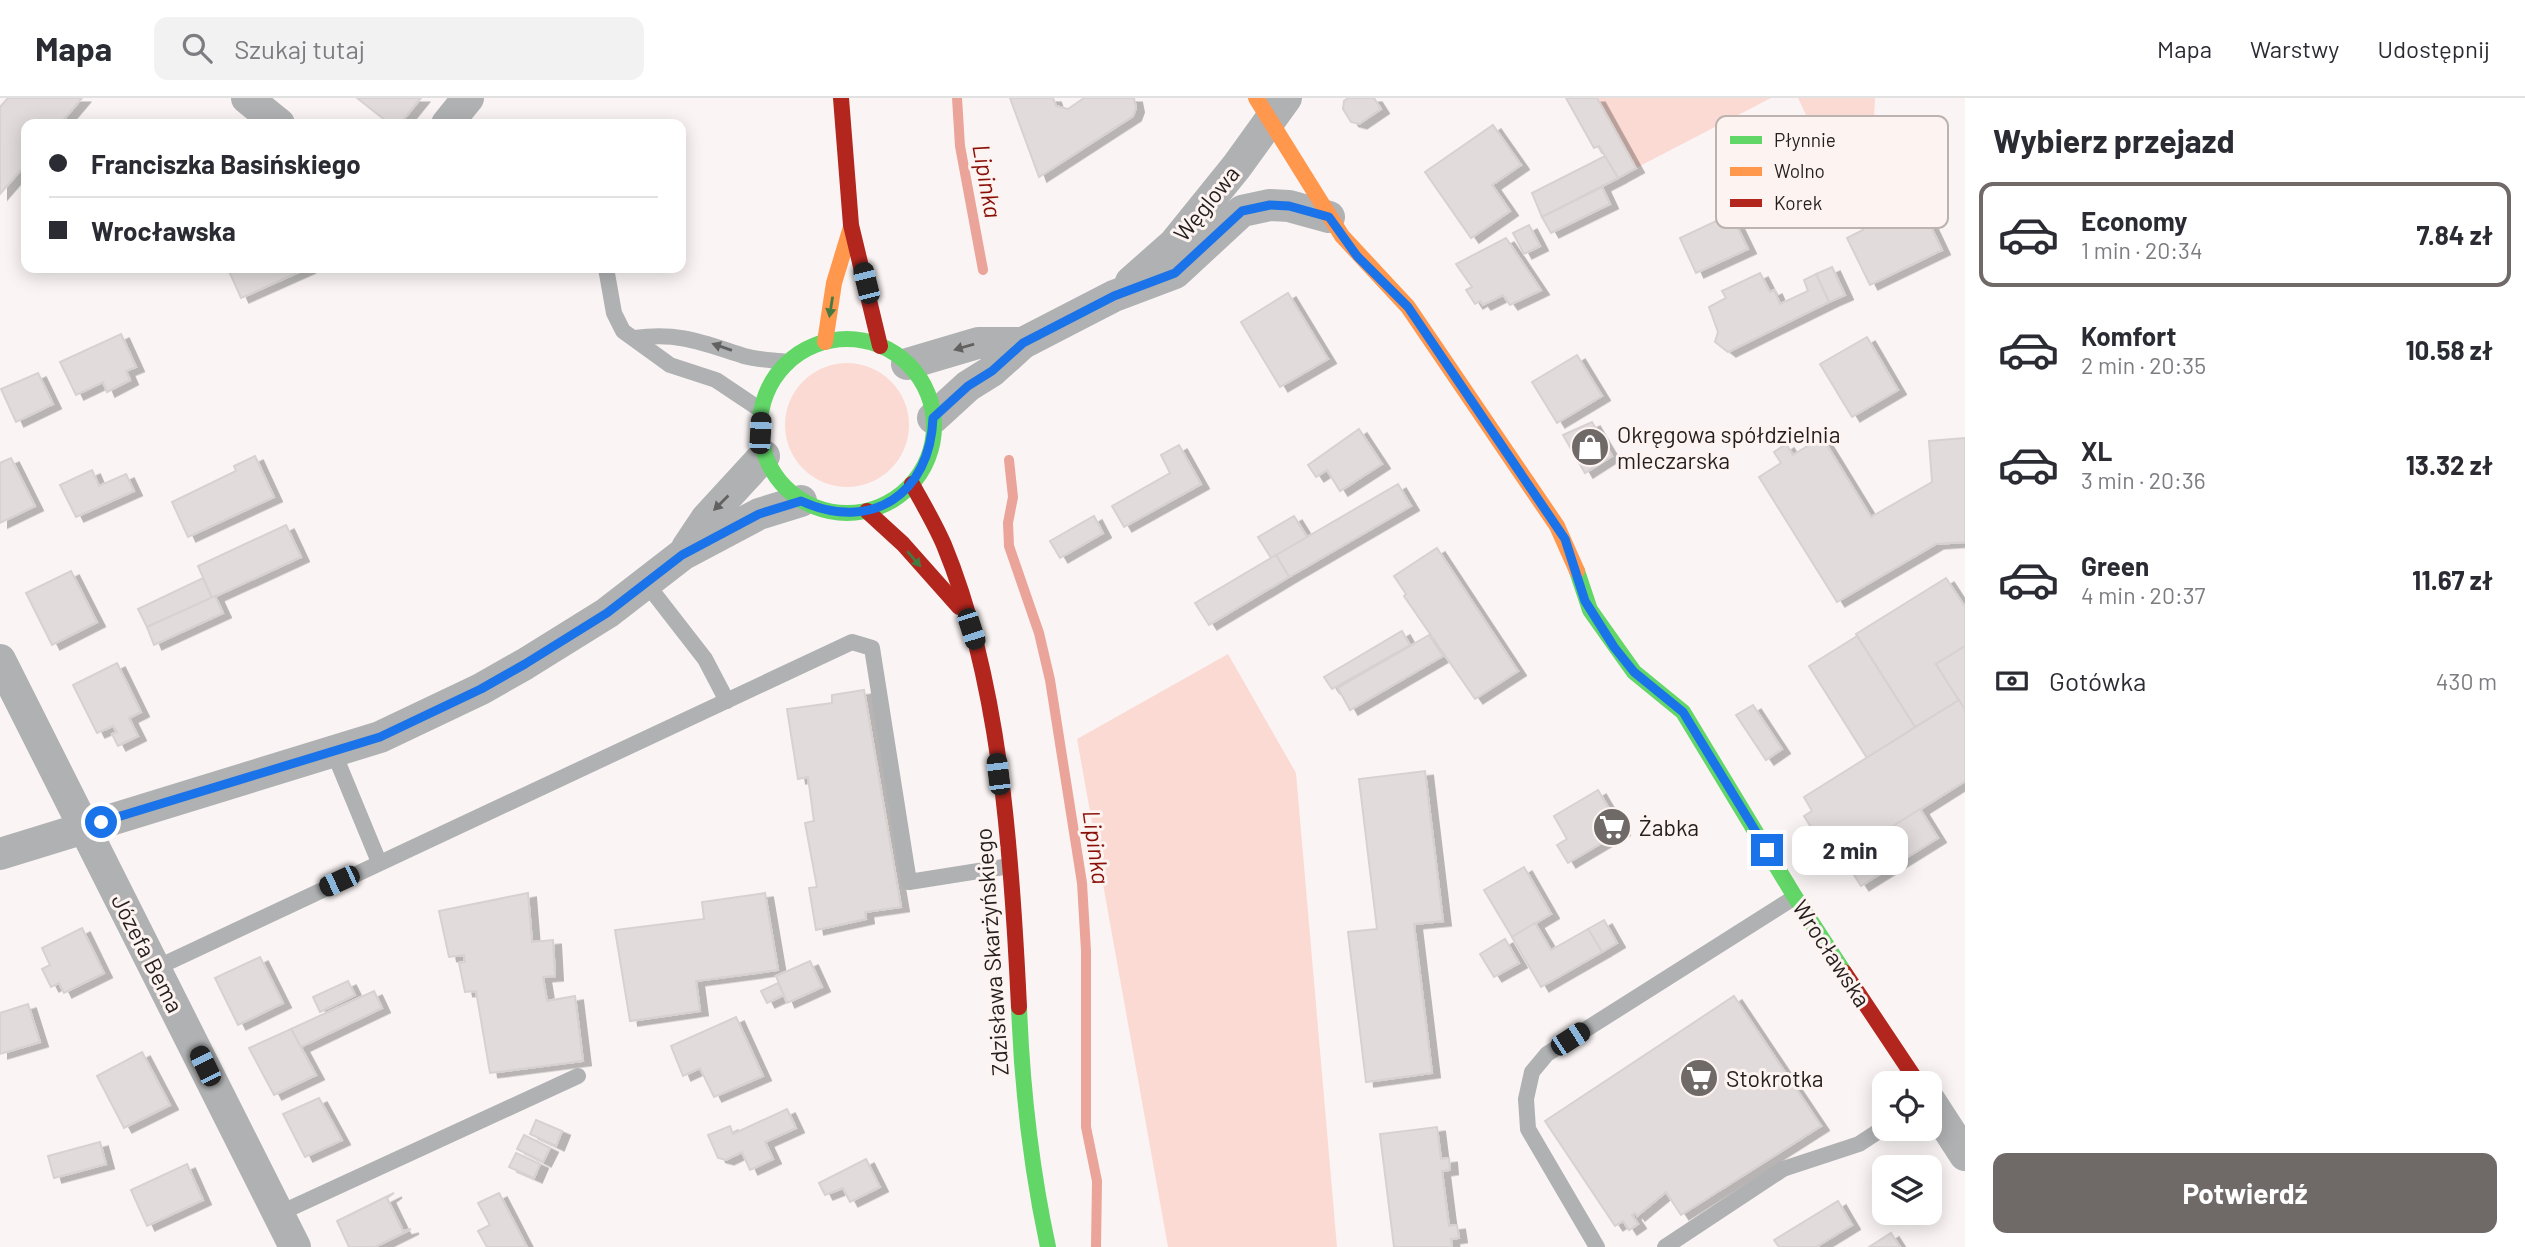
<!DOCTYPE html>
<html lang="pl">
<meta charset="utf-8">
<style>
body{margin:0;font-family:Barlow,sans-serif;background:#f2f2f3;color:#2b2b33;height:100vh;display:flex;flex-direction:column;font-size:26px;white-space:nowrap}
*{box-sizing:border-box;margin:0}
p{font-size:23px;color:#7c7c81}
.icon{flex:none;width:38px;height:38px;fill:none;stroke:currentColor;stroke-width:2;stroke-linecap:round;stroke-linejoin:round}
.map{position:relative;flex:1;overflow:hidden}
.sheet{display:flex;flex-direction:column;background:#fff;width:560px}
.sheet>*{flex:none}
.top-card{position:absolute;left:21px;top:21px;width:665px;height:154px;border-radius:14px;box-shadow:0 4px 18px #0003;display:grid;align-content:center;height:154px;padding:0 28px;background:#fff}
.fabs{position:absolute;left:1872px;top:973px;display:grid;gap:14px}
.fabs a{display:grid;place-items:center;width:70px;height:70px;border-radius:14px;background:#fff;box-shadow:0 4px 18px #0003;font-size:35px}
.end{position:absolute;width:32px;height:32px;margin:-16px;border:9px solid #1a73e8;background:#fff;box-shadow:0 0 0 4px #fff}
.from{border-radius:50%}
.bubble{position:absolute;height:49px;border-radius:14px;background:#fff;box-shadow:0 4px 18px #0003;font-size:23px;font-weight:700;line-height:49px;text-align:center}
.car{position:absolute;width:21px;height:42px;margin:-21px -10px;border-radius:9px;box-shadow:0 0 5px 2px #0007;background:linear-gradient(#222 24%,#8ab4d8 0 40%,#222 0 76%,#8ab4d8 0 86%,#222 0)}
.top-card b{display:flex;align-items:center;gap:24px;height:66px;font-size:26px}
.top-card b+b{border-top:2px solid #e1e1e2}
.top-card i{width:18px;height:18px;background:#2b2b33}
ul{padding:0;list-style:none}
li{display:flex;align-items:center;gap:21px;height:105px;margin:0 14px 10px;padding:0 14px;border:4px solid transparent;border-radius:14px}
li div{flex:1}
li b{display:block;font-size:26px}
li em{font-style:normal;font-weight:700}
li.selected{border-color:#6f6968}
li>.icon{width:63px;height:63px;stroke-width:1.5}
h2{padding:0 28px;font-size:32px;line-height:84px}
.pay{display:flex;align-items:center;gap:18px;height:77px;padding:0 28px;font-size:26px}
.pay p{margin-inline-start:auto}
.action{display:flex;gap:14px;margin-top:auto;padding:14px 28px}
.action a{flex:1;height:80px;border-radius:14px;background:#6f6968;color:#fff;font-size:28px;font-weight:700;line-height:80px;text-align:center}
header{display:flex;align-items:center;gap:42px;box-sizing:border-box;height:98px;padding:0 35px;background:#fff;border-bottom:2px solid #e1e1e2}
header strong{font-size:33px}
nav{display:flex;gap:38px;margin-inline-start:auto;font-size:24px}
.search{width:490px;height:63px;background:#f2f2f3;display:flex;align-items:center;gap:18px;box-sizing:border-box;padding:0 24px;border-radius:14px;color:#7c7c81;font-size:26px}
main{display:flex;flex:1;min-height:0}
.map>svg:first-child{display:block}
</style>
<header>
<strong>Mapa</strong>
<div class="search"><svg class="icon" aria-label="search" viewBox="0 0 24 24"><circle cx="10" cy="10" r="6"/><path d="M15 15l6 6"/></svg>Szukaj tutaj</div>
<nav><a>Mapa</a><a>Warstwy</a><a>Udostępnij</a></nav>
</header>
<main>
<div class="map">
<svg width="1965" height="1149" viewBox="0 0 1965 1149">
<defs>
<filter id="shadow"><feDropShadow dx="8" dy="4.5" stdDeviation="0" flood-color="#0004"/></filter>
</defs>
<rect width="100%" height="100%" fill="#faf5f4"/>
<g fill="#fcdad4">
<polygon points="1597,0 1771,0 1636,70"/>
<polygon points="1798,0 1875,0 1874,21 1814,34"/>
<circle cx="847" cy="327" r="62"/>
<polygon points="1228,556 1296,675 1337,1149 1168,1149 1077,641"/>
</g>
<g fill="none" stroke-linecap="round" stroke-linejoin="round">
<g stroke="#eba49a" stroke-width="10">
<polyline points="957,0 960,48 983,172"/>
<polyline points="1009,362 1013,399 1008,425 1009,448 1039,535 1050,582 1082,785 1086,853 1086,1029 1097,1083 1096,1149"/>
</g>
</g>
<g fill="#e1dcdb" stroke="#d7d2d1" stroke-width="2" filter="url(#shadow)">
<polygon points="8,0 82,0 60,26 26,26 26,66 0,96 0,9"/>
<polygon points="357,0 421,0 400,26 390,26"/>
<polygon points="1010,0 1053,0 1056,8 1068,11 1084,0 1134,0 1136,10 1133,18 1039,79"/>
<polygon points="1348,0 1374,0 1381,11 1359,26 1351,24 1343,11 1344,3"/>
<polygon points="1566,0 1597,0 1636,70 1618,80 1599,48 1594,50"/>
<polygon points="1493,27 1521,67 1492,87 1510,113 1471,140 1425,74"/>
<polygon points="1605,58 1618,80 1542,119 1532,95"/>
<polygon points="1602,89 1610,106 1551,135 1542,119"/>
<polygon points="1912,89 1942,152 1870,187 1847,140 1863,132 1855,116"/>
<polygon points="1731,116 1748,151 1696,175 1680,140"/>
<polygon points="1529,127 1540,148 1524,156 1513,135"/>
<polygon points="1506,140 1541,192 1510,207 1503,197 1483,207 1480,203 1475,206 1466,192 1472,189 1456,166"/>
<polygon points="1832,169 1845,197 1829,204 1816,176"/>
<polygon points="236,170 308,170 241,200 229,173"/>
<polygon points="1760,175 1770,194 1774,192 1780,206 1808,193 1804,182 1816,176 1829,204 1728,254 1715,244 1718,234 1709,209 1726,200 1722,193"/>
<polygon points="1288,195 1328,261 1280,289 1241,224"/>
<polygon points="121,236 136,269 126,273 130,282 107,294 103,284 76,297 60,264"/>
<polygon points="1867,239 1898,292 1852,319 1820,266"/>
<polygon points="1577,257 1602,298 1557,325 1532,284"/>
<polygon points="38,275 53,306 16,324 1,291"/>
<polygon points="1592,324 1612,358 1585,375 1563,337"/>
<polygon points="1359,331 1382,366 1340,393 1327,372 1316,379 1308,367"/>
<polygon points="1822,339 1871,419 1932,384 1929,343 1965,340 1965,444 1936,446 1837,504 1759,379 1781,365 1774,354 1786,346 1793,357"/>
<polygon points="1179,347 1201,386 1124,429 1112,408 1170,375 1161,357"/>
<polygon points="255,358 274,399 188,439 172,404 236,373 234,368"/>
<polygon points="11,360 35,408 0,425 0,365"/>
<polygon points="92,372 99,388 126,376 134,393 76,419 60,387"/>
<polygon points="1398,386 1411,408 1289,479 1276,457"/>
<polygon points="1094,418 1103,435 1060,460 1050,443"/>
<polygon points="1294,418 1307,439 1271,460 1258,439"/>
<polygon points="286,427 301,459 212,500 198,468"/>
<polygon points="1437,450 1518,573 1475,601 1404,498 1406,496 1394,478"/>
<polygon points="1276,457 1289,479 1209,527 1195,505"/>
<polygon points="71,473 97,524 52,547 26,495"/>
<polygon points="203,480 212,500 147,529 138,511"/>
<polygon points="1946,480 1965,509 1965,548 1936,566 1959,602 1915,629 1856,536"/>
<polygon points="215,498 223,515 154,547 147,529"/>
<polygon points="1402,533 1410,547 1332,591 1324,579"/>
<polygon points="1429,537 1443,558 1350,612 1338,590"/>
<polygon points="1857,538 1915,629 1867,660 1809,568"/>
<polygon points="1965,548 1965,612 1936,566"/>
<polygon points="117,565 141,614 129,620 138,638 118,648 112,636 117,634 113,628 97,635 73,587"/>
<polygon points="864,592 901,809 865,814 866,821 816,832 809,790 817,789 805,725 814,723 808,679 798,681 787,611 832,605 832,597"/>
<polygon points="1959,602 1965,612 1965,683 1843,760 1830,739 1821,745 1804,718 1812,713 1804,699"/>
<polygon points="1753,607 1782,651 1766,662 1736,617"/>
<polygon points="1425,673 1443,823 1414,826 1432,975 1366,984 1348,834 1377,831 1359,681"/>
<polygon points="1598,692 1622,733 1568,765 1557,747 1567,741 1554,718"/>
<polygon points="1920,711 1938,740 1861,788 1843,760"/>
<polygon points="1524,769 1551,816 1512,839 1484,792"/>
<polygon points="528,795 532,844 553,842 555,878 543,879 547,903 575,898 583,963 490,975 476,893 465,894 459,865 465,864 464,857 449,859 439,813"/>
<polygon points="765,795 778,872 696,883 700,913 630,923 615,832 704,821 702,804"/>
<polygon points="1604,822 1617,845 1602,854 1588,831"/>
<polygon points="1535,825 1551,852 1588,831 1602,854 1541,889 1512,839"/>
<polygon points="82,830 104,875 64,895 59,885 51,889 42,871 50,867 42,850"/>
<polygon points="1505,841 1519,865 1494,879 1480,856"/>
<polygon points="260,859 283,905 238,927 215,880"/>
<polygon points="810,863 822,889 787,905 776,878"/>
<polygon points="348,883 355,897 320,914 313,899"/>
<polygon points="778,885 784,897 767,905 761,893"/>
<polygon points="374,893 382,910 301,949 291,931"/>
<polygon points="1734,898 1821,1028 1681,1117 1666,1094 1637,1118 1635,1115 1632,1117 1638,1126 1629,1132 1623,1123 1615,1128 1545,1023"/>
<polygon points="28,906 40,944 0,956 0,915"/>
<polygon points="736,919 763,978 714,999 700,970 683,978 671,948"/>
<polygon points="291,931 316,977 274,997 249,950"/>
<polygon points="142,954 170,1007 124,1030 97,978"/>
<polygon points="319,1000 342,1042 305,1059 283,1016"/>
<polygon points="787,1011 796,1030 765,1044 773,1061 750,1072 742,1054 726,1062 718,1060 708,1037 730,1028 733,1036"/>
<polygon points="536,1022 562,1033 556,1048 530,1036"/>
<polygon points="1437,1029 1441,1061 1449,1060 1450,1072 1442,1073 1449,1128 1457,1127 1459,1140 1451,1141 1452,1149 1394,1149 1380,1036"/>
<polygon points="524,1037 550,1050 543,1064 517,1051"/>
<polygon points="100,1044 106,1066 54,1080 48,1058"/>
<polygon points="516,1055 540,1066 534,1080 509,1069"/>
<polygon points="866,1061 880,1089 850,1104 843,1090 825,1097 819,1085"/>
<polygon points="187,1066 203,1102 147,1128 131,1092"/>
<polygon points="394,1095 387,1100 403,1133 411,1131 375,1149 349,1149 337,1123"/>
<polygon points="499,1095 527,1149 487,1149 478,1133 490,1127 478,1105"/>
<polygon points="1838,1103 1852,1127 1816,1149 1779,1149 1774,1142"/>
<polygon points="1891,1135 1900,1149 1869,1149"/>
</g>
<g fill="none" stroke-linecap="round" stroke-linejoin="round">
<g stroke="#b0b1b2" stroke-width="16">
<polyline points="606,170 614,215 623,233 670,267 716,282 761,312"/>
<path d="M635,240C680,234 703,245 744,258C758,262 774,262 788,264"/>
<polyline points="646,485 705,561 727,603"/>
<polyline points="334,655 379,764"/>
<polyline points="156,870 852,544 872,550 909,784 1010,768"/>
<polyline points="278,1116 578,978"/>
<polyline points="1597,1149 1528,1031 1526,1001 1532,974 1547,956 1795,799"/>
<polyline points="1665,1149 1783,1071 1859,1046 1885,1029"/>
</g>
<g stroke="#b0b1b2" stroke-width="32">
<polyline points="247,0 279,26"/>
<polyline points="447,26 468,0"/>
<polyline points="1131,184 1174,146 1237,68 1286,0"/>
<polyline points="907,266 978,245 1023,245"/>
<polyline points="933,320 968,288 992,273 1023,245 1114,198 1175,175 1242,113 1270,107 1289,108 1329,119"/>
<polyline points="687,450 707,420 764,358"/>
<polyline points="0,562 295,1149"/>
<polyline points="0,756 380,639 481,591 525,566 607,515 682,457 759,416 801,403"/>
<polyline points="1930,1003 1965,1057"/>
</g>
<g stroke="#63d668" stroke-width="16">
<circle cx="847" cy="328" r="87"/>
<polyline points="1577,473 1590,512 1634,574 1683,614 1795,799 1844,874"/>
<path d="M1019,909C1022,989 1031,1070 1048,1149"/>
</g>
<g stroke="#ff974d" stroke-width="16">
<polyline points="1256,0 1342,138 1408,209 1557,428 1577,473"/>
<polyline points="825,244 834,185 851,129"/>
</g>
<g stroke="#b3261e" stroke-width="16">
<polyline points="841,0 851,127 880,248"/>
<path d="M912,386C923,406 935,426 944,447C1001,585 1012,761 1019,909"/>
<polyline points="867,413 903,446 959,509"/>
<polyline points="1844,874 1918,985"/>
</g>
</g>
<defs><path id="oneway-solid" d="M-6-.8H1V-3.2L6.5 0L1 3.2V.8H-6Z" transform="scale(1.75)"/></defs>
<g fill="#447a42">
<use href="#oneway-solid" transform="translate(831 209) rotate(99)"/>
<use href="#oneway-solid" transform="translate(914 461) rotate(49)"/>
</g>
<g fill="#636060">
<use href="#oneway-solid" transform="translate(722 249) rotate(-161)"/>
<use href="#oneway-solid" transform="translate(964 249) rotate(164)"/>
<use href="#oneway-solid" transform="translate(721 405) rotate(135)"/>
</g>
<g fill="none" stroke-linecap="round" stroke-linejoin="round">
<path stroke="#1a73e8" stroke-width="9" d="M101,724L380,639L481,591L525,566L607,515L682,457L759,416L801,403C872,435 930,396 933,320L968,288L992,273L1023,245L1114,198L1175,175L1242,113L1270,107L1289,108L1329,119L1357,158L1408,209L1565,441L1585,503L1614,549L1634,574L1683,614L1767,752"/>
</g>
<defs>
<symbol id="shop-disc" viewBox="-11 -11 22 22"><circle r="9.5" fill="#6f6968" stroke="#fdf3f1"/><path d="M-5-2.5h2.3a2.7 3.5 0 0 1 5.4 0H5L5.5 6h-11ZM-1.5-2.5h3a1.5 2.3 0 0 0-3 0Z" fill="#fff"/></symbol>
<symbol id="supermarket-disc" viewBox="-11 -11 22 22"><circle r="9.5" fill="#6f6968" stroke="#fdf3f1"/><path d="M-6-5.5h2.5l.6 2H6L4.5 2H-2.5L-4.4-4H-6ZM-1.5 3.2a1.3 1.3 0 1 0 .1 0ZM3 3.2a1.3 1.3 0 1 0 .1 0Z" fill="#fff"/></symbol>
</defs>
<g fill-rule="evenodd">
<use href="#shop-disc" x="1568" y="327" width="44" height="44"/>
<use href="#supermarket-disc" x="1590" y="707" width="44" height="44"/>
<use href="#supermarket-disc" x="1677" y="958" width="44" height="44"/>
</g>
<g text-anchor="middle" dominant-baseline="central" stroke-width="6" stroke-linejoin="round" paint-order="stroke">
<g font-size="23" fill="#241e1d" stroke="#fdf3f1">
<text transform="translate(1206 105) rotate(-51)">Węglowa</text>
<text transform="translate(991 854) rotate(-94)">Zdzisława Skarżyńskiego</text>
<text transform="translate(148 855) rotate(63)">Józefa Bema</text>
<text transform="translate(1832 855) rotate(57)">Wrocławska</text>
</g>
<g font-size="23" fill="#241e1d" stroke="#fdf3f1" text-anchor="start">
<text x="1617" y="336">Okręgowa spółdzielnia<tspan x="1617" dy="26">mleczarska</tspan></text>
<text x="1639" y="729">Żabka</text>
<text x="1726" y="980">Stokrotka</text>
</g>
<g font-size="24" font-style="italic" fill="#891008" stroke="#fdf3f1">
<text transform="translate(988 83) rotate(80)">Lipinka</text>
<text transform="translate(1097 749) rotate(82)">Lipinka</text>
</g>
</g>
<rect x="1716" y="18" width="232" height="112" rx="10" fill="#fdf3f1" stroke="#bcb3b1" stroke-width="2"/>
<rect x="1730" y="38" width="32" height="8" fill="#63d668"/>
<rect x="1730" y="69" width="32" height="9" fill="#ff974d"/>
<rect x="1730" y="101" width="32" height="8" fill="#b3261e"/>
<g font-size="19" fill="#241e1d">
<text x="1774" y="49">Płynnie</text>
<text x="1774" y="80">Wolno</text>
<text x="1774" y="112">Korek</text>
</g>
</svg>
<div class="fabs">
<a><svg class="icon" aria-label="locate" viewBox="0 0 24 24"><circle cx="12" cy="12" r="6"/><path d="M12 2v4M12 18v4M2 12h4M18 12h4"/></svg></a>
<a><svg class="icon" aria-label="layers" viewBox="0 0 24 24"><path d="M12 4l9 5-9 5-9-5zM3 14l9 5 9-5"/></svg></a>
</div>
<i class="end from" style="left:101px;top:724px"></i>
<i class="end" style="left:1767px;top:752px"></i>
<div class="bubble" style="left:1792px;top:728px;width:116px">2 min</div>
<i class="car" style="left:866px;top:185px;rotate:346deg"></i>
<i class="car" style="left:760px;top:335px;rotate:3deg"></i>
<i class="car" style="left:971px;top:531px;rotate:162deg"></i>
<i class="car" style="left:998px;top:676px;rotate:353deg"></i>
<i class="car" style="left:339px;top:783px;rotate:245deg"></i>
<i class="car" style="left:1570px;top:941px;rotate:57deg"></i>
<i class="car" style="left:205px;top:968px;rotate:334deg"></i>
<div class="top-card">
<b><i class="from"></i>Franciszka Basińskiego</b>
<b><i></i>Wrocławska</b>
</div>
</div>
<section class="sheet">
<h2>Wybierz przejazd</h2>
<ul>
<li class="selected"><svg class="icon" aria-label="car" viewBox="0 0 24 24"><path d="M5 17H2v-5l4-1 3-4h7l3 4 3 1v5h-3M9 17h6M6 11h13"/><circle cx="7" cy="17" r="2"/><circle cx="17" cy="17" r="2"/></svg><div><b>Economy</b><p>1 min · 20:34</p></div><em>7.84 zł</em></li>
<li><svg class="icon" aria-label="car" viewBox="0 0 24 24"><path d="M5 17H2v-5l4-1 3-4h7l3 4 3 1v5h-3M9 17h6M6 11h13"/><circle cx="7" cy="17" r="2"/><circle cx="17" cy="17" r="2"/></svg><div><b>Komfort</b><p>2 min · 20:35</p></div><em>10.58 zł</em></li>
<li><svg class="icon" aria-label="car" viewBox="0 0 24 24"><path d="M5 17H2v-5l4-1 3-4h7l3 4 3 1v5h-3M9 17h6M6 11h13"/><circle cx="7" cy="17" r="2"/><circle cx="17" cy="17" r="2"/></svg><div><b>XL</b><p>3 min · 20:36</p></div><em>13.32 zł</em></li>
<li><svg class="icon" aria-label="car" viewBox="0 0 24 24"><path d="M5 17H2v-5l4-1 3-4h7l3 4 3 1v5h-3M9 17h6M6 11h13"/><circle cx="7" cy="17" r="2"/><circle cx="17" cy="17" r="2"/></svg><div><b>Green</b><p>4 min · 20:37</p></div><em>11.67 zł</em></li>
</ul>
<div class="pay"><svg class="icon" aria-label="cash" viewBox="0 0 24 24"><path d="M3 7h18v10H3z"/><circle cx="12" cy="12" r="2"/></svg>Gotówka<p>430 m</p></div>
<div class="action"><a>Potwierdź</a></div>
</section>
</main>
